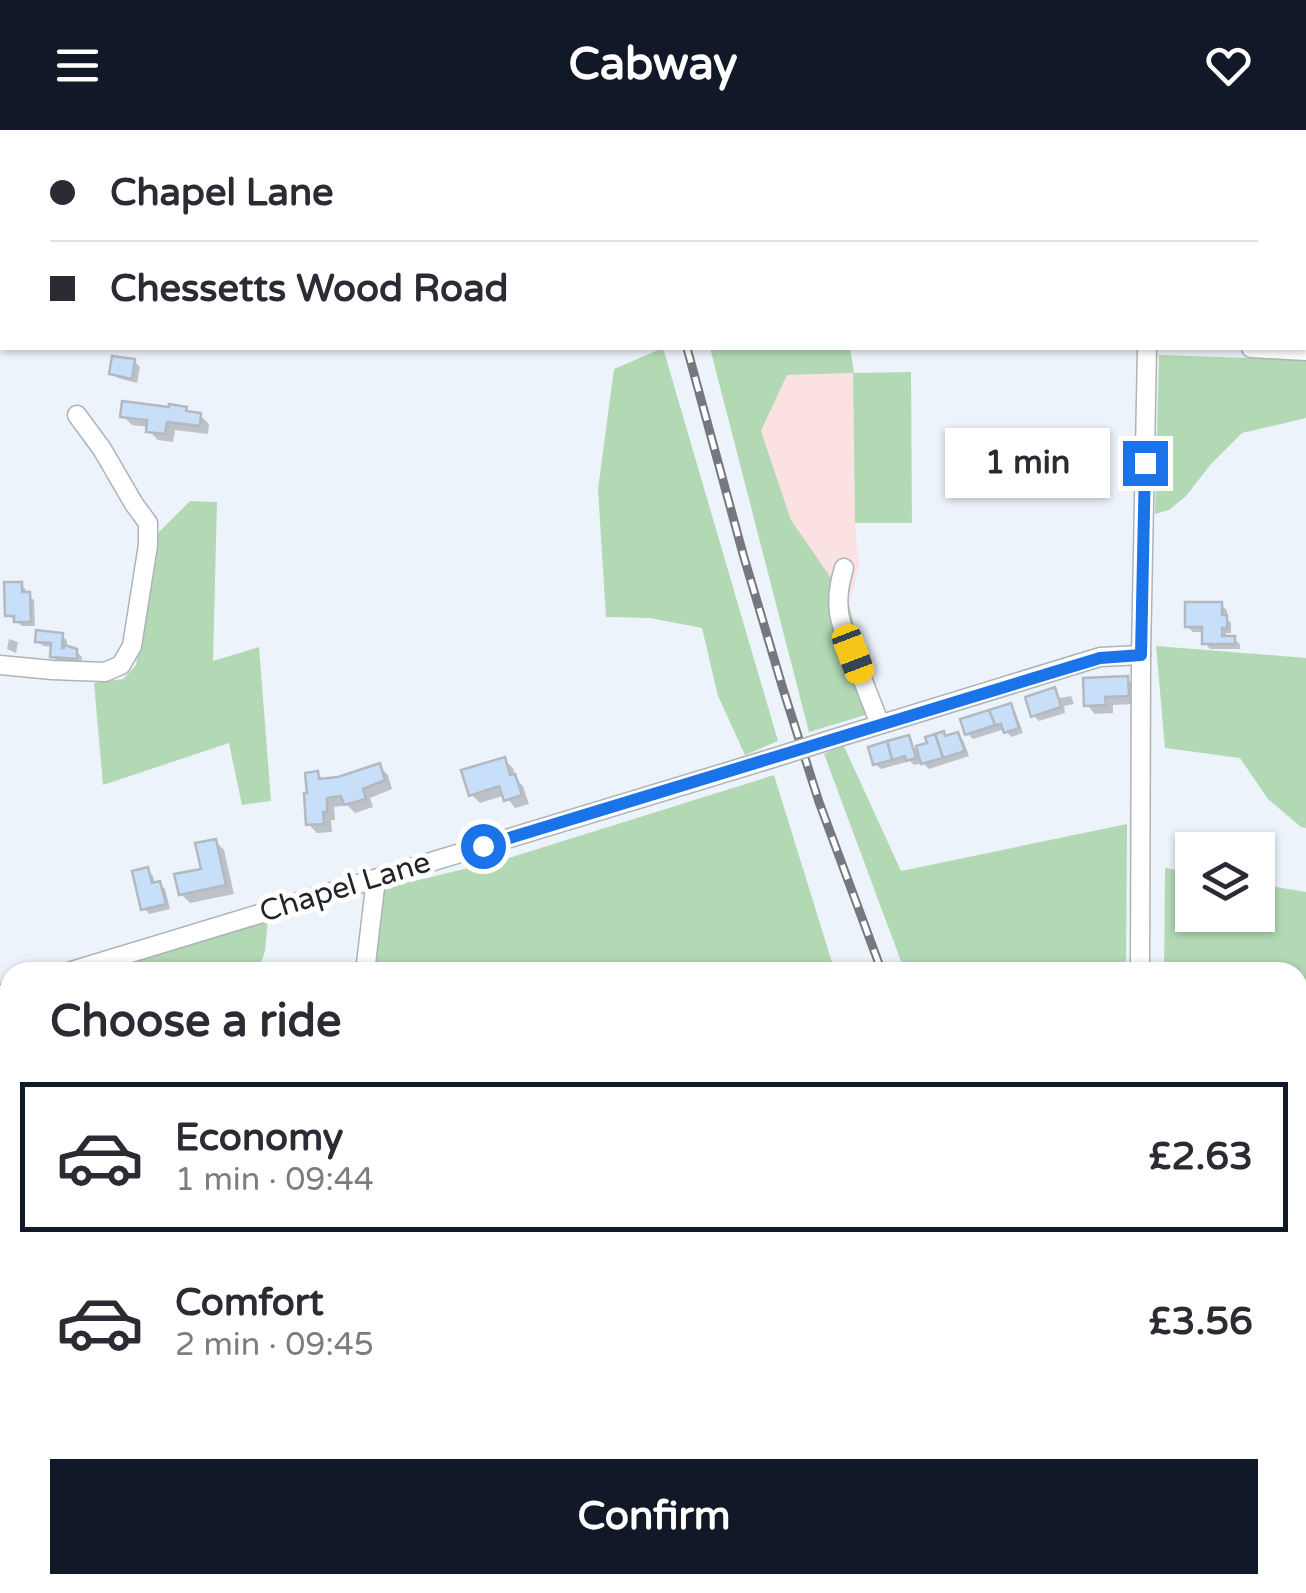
<!DOCTYPE html>
<meta charset="utf-8">
<style>
body{margin:0;font-family:"Varela Round",sans-serif;background:#f2f2f3;color:#2b2b33;height:100vh;display:flex;flex-direction:column;font-size:38px;white-space:nowrap}
*{box-sizing:border-box;margin:0}
p{font-size:32px;color:#7c7c81}
.icon{flex:none;width:55px;height:55px;fill:none;stroke:currentColor;stroke-width:2;stroke-linecap:round;stroke-linejoin:round}
.map{position:relative;flex:1;overflow:hidden}
.drawer{position:absolute;left:0px;top:832px;width:1308px;height:632px;display:flex;flex-direction:column;background:#fff;border-radius:30px 30px 0 0;box-shadow:0 2px 8px #0004}
.drawer>*{flex:none}
.banner{position:absolute;left:0px;top:0px;width:1308px;height:220px;box-shadow:0 2px 8px #0004;display:grid;align-content:center;height:220px;padding:0 50px;background:#fff}
.controls{position:absolute;left:1175px;top:702px;display:grid;gap:20px}
.controls a{display:grid;place-items:center;width:100px;height:100px;border-radius:0px;background:#fff;box-shadow:0 2px 8px #0004;font-size:50px}
.end{position:absolute;width:45px;height:45px;margin:-22px;border:12px solid #1a73e8;background:#fff;box-shadow:0 0 0 5px #fff}
.from{border-radius:50%}
.bubble{position:absolute;height:70px;border-radius:0px;background:#fff;box-shadow:0 2px 8px #0004;font-size:32px;font-weight:800;line-height:70px;text-align:center}
.car{position:absolute;width:30px;height:60px;margin:-30px -15px;border-radius:12px;box-shadow:0 0 8px 2px #0007;background:linear-gradient(#f5c518 24%,#345 0 40%,#f5c518 0 76%,#345 0 86%,#f5c518 0)}
.banner b{display:flex;align-items:center;gap:35px;height:95px;font-size:38px}
.banner b+b{border-top:2px solid #e1e1e2}
.banner i{width:25px;height:25px;background:#2b2b33}
ul{padding:0;list-style:none}
li{display:flex;align-items:center;gap:30px;height:150px;margin:0 20px 15px;padding:0 30px;border:5px solid transparent;border-radius:0px}
li div{flex:1}
li b{display:block;font-size:38px}
li em{font-style:normal;font-weight:800}
li.current{border-color:#111827}
li>.icon{width:90px;height:90px;stroke-width:1.5}
h2{padding:0 50px;font-size:45px;line-height:120px}
.action{display:flex;gap:20px;margin-top:auto;padding:20px 50px}
.action a{flex:1;height:115px;border-radius:0px;background:#111827;color:#fff;font-size:40px;font-weight:800;line-height:115px;text-align:center}
header{display:flex;justify-content:space-between;align-items:center;height:130px;padding:0 50px;background:#111827;color:#fff;font-size:45px;font-weight:800}
.map>svg:first-child{display:block}
</style>
<header><svg class="icon" aria-label="menu" viewBox="0 0 24 24"><path d="M4 6h16M4 12h16M4 18h16"/></svg>Cabway<svg class="icon" aria-label="heart" viewBox="0 0 24 24"><path d="M12 20l-8-8c-3-5 5-10 8-4 3-6 11-1 8 4z"/></svg></header>
<div class="map">
<svg width="1306" height="1463" viewBox="0 0 1306 1463">
<rect width="100%" height="100%" fill="#edf3fb"/>
<polygon fill="#fce1e3" points="853,243 855,393 859,436 849,474 791,390 761,301 787,245"/>
<g fill="#b3d9b4">
<polygon points="663,218 778,611 745,625 718,566 702,498 650,488 606,487 598,359 614,239"/>
<polygon points="710,218 850,218 854,243 911,242 912,393 855,393 853,243 787,245 761,301 791,390 849,474 875,582 809,602"/>
<polygon points="1159,225 1306,230 1306,288 1242,303 1211,334 1186,366 1169,380 1155,384"/>
<polygon points="190,371 217,372 213,531 259,517 271,671 242,675 229,613 103,655 94,553 123,549 136,535 158,403"/>
<polygon points="1156,516 1306,528 1306,698 1301,697 1268,669 1240,628 1165,618"/>
<polygon points="843,614 901,741 1127,694 1126,842 905,842 824,624"/>
<polygon points="774,645 835,842 372,842 381,759 506,729"/>
<polygon points="1165,738 1192,742 1192,785 1258,785 1258,754 1306,762 1306,898 1298,896 1298,842 1164,842"/>
<polygon points="268,790 265,821 258,842 95,842"/>
<polygon points="10,872 10,998 0,993 0,876"/>
<polygon points="826,1455 1111,1455 1115,1463 852,1463"/>
</g>
<g fill="#0003">
<polygon points="1059,0 1097,0 1108,2 1062,2"/>
<polygon points="0,133 2,133 2,168 0,166"/>
<polygon points="134,231 140,237 137,253 118,248 112,243"/>
<polygon points="185,279 191,284 200,285 209,294 208,304 175,300 173,312 158,310 149,301 149,297 132,295 123,286"/>
<polygon points="21,454 26,460 26,465 34,470 35,496 22,496 8,485"/>
<polygon points="1221,475 1227,480 1227,489 1231,493 1231,503 1226,503 1226,509 1234,509 1240,514 1240,519 1210,519 1205,513 1205,502 1193,502 1187,496"/>
<polygon points="62,505 67,511 67,518 76,521 82,527 81,534 58,532 52,526 53,517 43,516 38,511"/>
<polygon points="9,509 18,512 16,523 7,519"/>
<polygon points="1127,549 1136,558 1136,574 1113,575 1113,583 1095,584 1088,576 1086,571"/>
<polygon points="1054,560 1060,568 1071,566 1074,574 1064,576 1065,583 1039,591 1033,585"/>
<polygon points="1010,576 1015,581 1023,603 1011,607 1005,599 973,609 968,604"/>
<polygon points="943,604 947,608 958,604 963,610 969,626 929,639 923,633 914,635 910,631 881,639 875,634 908,608 915,619 930,614"/>
<polygon points="504,630 513,638 516,649 523,656 529,674 515,678 505,665 480,673 471,664"/>
<polygon points="379,636 388,645 392,659 370,668 373,677 355,683 347,675 334,677 335,690 331,690 332,702 317,703 308,694 317,643 325,651"/>
<polygon points="215,711 224,720 234,764 190,773 181,764 204,741"/>
<polygon points="147,740 153,746 155,755 159,754 165,759 170,779 149,784 144,778"/>
<polygon points="1298,1059 1303,1065 1298,1079"/>
<polygon points="1298,1245 1306,1250 1306,1317 1298,1312 1298,1283 1304,1272 1298,1268"/>
</g>
<g fill="#c8dffa" stroke="#b3b9c0" stroke-width="2.5">
<polygon points="112,226 135,229 132,249 109,244"/>
<polygon points="122,271 169,277 169,274 187,277 186,281 201,283 200,296 167,292 165,304 146,302 147,290 120,287"/>
<polygon points="4,452 22,452 22,462 30,462 31,492 14,492 14,486 5,486"/>
<polygon points="1185,472 1222,472 1222,485 1227,485 1227,498 1222,498 1222,506 1235,506 1235,514 1202,514 1202,497 1185,497"/>
<polygon points="36,500 63,503 62,518 64,518 65,515 77,519 77,529 50,527 51,513 35,512"/>
<polygon points="1128,546 1129,566 1105,567 1106,575 1084,576 1083,548"/>
<polygon points="1055,557 1061,577 1031,587 1025,567"/>
<polygon points="1011,573 1019,598 1004,603 1001,594 995,595 989,580"/>
<polygon points="989,580 995,595 965,605 960,589"/>
<polygon points="944,601 945,606 958,602 965,621 943,628 935,604"/>
<polygon points="935,604 943,628 921,634 916,616 927,613 925,607"/>
<polygon points="909,605 916,628 906,631 905,626 892,630 887,611"/>
<polygon points="887,611 892,630 873,635 868,617"/>
<polygon points="505,627 510,645 515,644 522,665 504,671 499,656 469,666 461,640"/>
<polygon points="380,633 385,650 363,659 366,669 344,675 341,666 327,668 327,682 323,682 324,694 306,695 304,663 307,663 305,643 318,641 319,649 338,647"/>
<polygon points="216,709 226,755 179,765 174,744 201,739 195,713"/>
<polygon points="148,737 152,753 160,751 166,774 141,780 132,741"/>
<polygon points="1298,1089 1306,1092 1306,1122 1298,1119"/>
<polygon points="1298,1242 1306,1247 1306,1294 1298,1308 1298,1278 1303,1269 1298,1266"/>
</g>
<g fill="none" stroke-linecap="round" stroke-linejoin="round">
<defs>
<g id="minor">
<polyline points="1147,0 1147,2"/>
<polyline points="1251,218 1306,221"/>
<path d="M844,438C832,476 840,493 854,528C863,550 871,572 880,594"/>
<polyline points="0,535 52,540 105,542 121,535 132,516 148,415 148,393 134,374 102,319 77,285"/>
<polyline points="833,609 1100,527 1141,525"/>
<polyline points="68,842 770,629"/>
<polyline points="365,842 376,749"/>
<polyline points="1140,842 1141,525 1147,218"/>
<polyline points="0,865 10,861"/>
<polyline points="1298,1205 1306,1208"/>
<polyline points="1306,1448 1302,1455 1306,1458"/>
</g>
</defs>
<use href="#minor" stroke="#adb3ba" stroke-width="21"/>
<g stroke="#979ba1" stroke-width="2.5" stroke-dasharray="10 5" stroke-linecap="butt">
<polyline points="0,953 10,959"/>
<polyline points="0,1392 10,1354"/>
<polyline points="871,1455 896,1463"/>
</g>
<use href="#minor" stroke="#fff" stroke-width="18"/>
<defs>
<g id="rail">
<polyline points="635,0 636,2"/>
<polyline points="687,218 743,424 783,559 819,672 882,842"/>
<polyline points="1157,1455 1161,1463"/>
</g>
</defs>
<use href="#rail" stroke="#75797e" stroke-width="9"/>
<use href="#rail" stroke="#fff" stroke-width="5" stroke-dasharray="15" stroke-linecap="butt"/>
<defs>
<polyline id="minor-bridge" points="770,629 833,609"/>
</defs>
<use href="#minor-bridge" stroke="#adb3ba" stroke-width="21" stroke-linecap="butt"/>
<use href="#minor-bridge" stroke="#fff" stroke-width="18"/>
</g>
<g fill="none" stroke-linecap="round" stroke-linejoin="round">
<polyline stroke="#1a73e8" stroke-width="12" points="483,716 1100,528 1141,525 1145,333"/>
</g>
<g text-anchor="middle" dominant-baseline="central" stroke-width="10" stroke-linejoin="round" paint-order="stroke">
<g font-size="30" fill="#222427" stroke="#fff">
<text transform="translate(345 757) rotate(-17)">Chapel Lane</text>
</g>
</g>
</svg>
<div class="controls">
<a><svg class="icon" aria-label="layers" viewBox="0 0 24 24"><path d="M12 4l9 5-9 5-9-5zM3 14l9 5 9-5"/></svg></a>
</div>
<i class="end from" style="left:483px;top:716px"></i>
<i class="end" style="left:1145px;top:333px"></i>
<div class="bubble" style="left:945px;top:298px;width:165px">1 min</div>
<i class="car" style="left:853px;top:524px;rotate:159deg"></i>
<div class="banner">
<b><i class="from"></i>Chapel Lane</b>
<b><i></i>Chessetts Wood Road</b>
</div>
<section class="drawer">
<h2>Choose a ride</h2>
<ul>
<li class="current"><svg class="icon" aria-label="car" viewBox="0 0 24 24"><path d="M5 17H2v-5l4-1 3-4h7l3 4 3 1v5h-3M9 17h6M6 11h13"/><circle cx="7" cy="17" r="2"/><circle cx="17" cy="17" r="2"/></svg><div><b>Economy</b><p>1 min · 09:44</p></div><em>£2.63</em></li>
<li><svg class="icon" aria-label="car" viewBox="0 0 24 24"><path d="M5 17H2v-5l4-1 3-4h7l3 4 3 1v5h-3M9 17h6M6 11h13"/><circle cx="7" cy="17" r="2"/><circle cx="17" cy="17" r="2"/></svg><div><b>Comfort</b><p>2 min · 09:45</p></div><em>£3.56</em></li>
</ul>
<div class="action"><a>Confirm</a></div>
</section>
</div>
